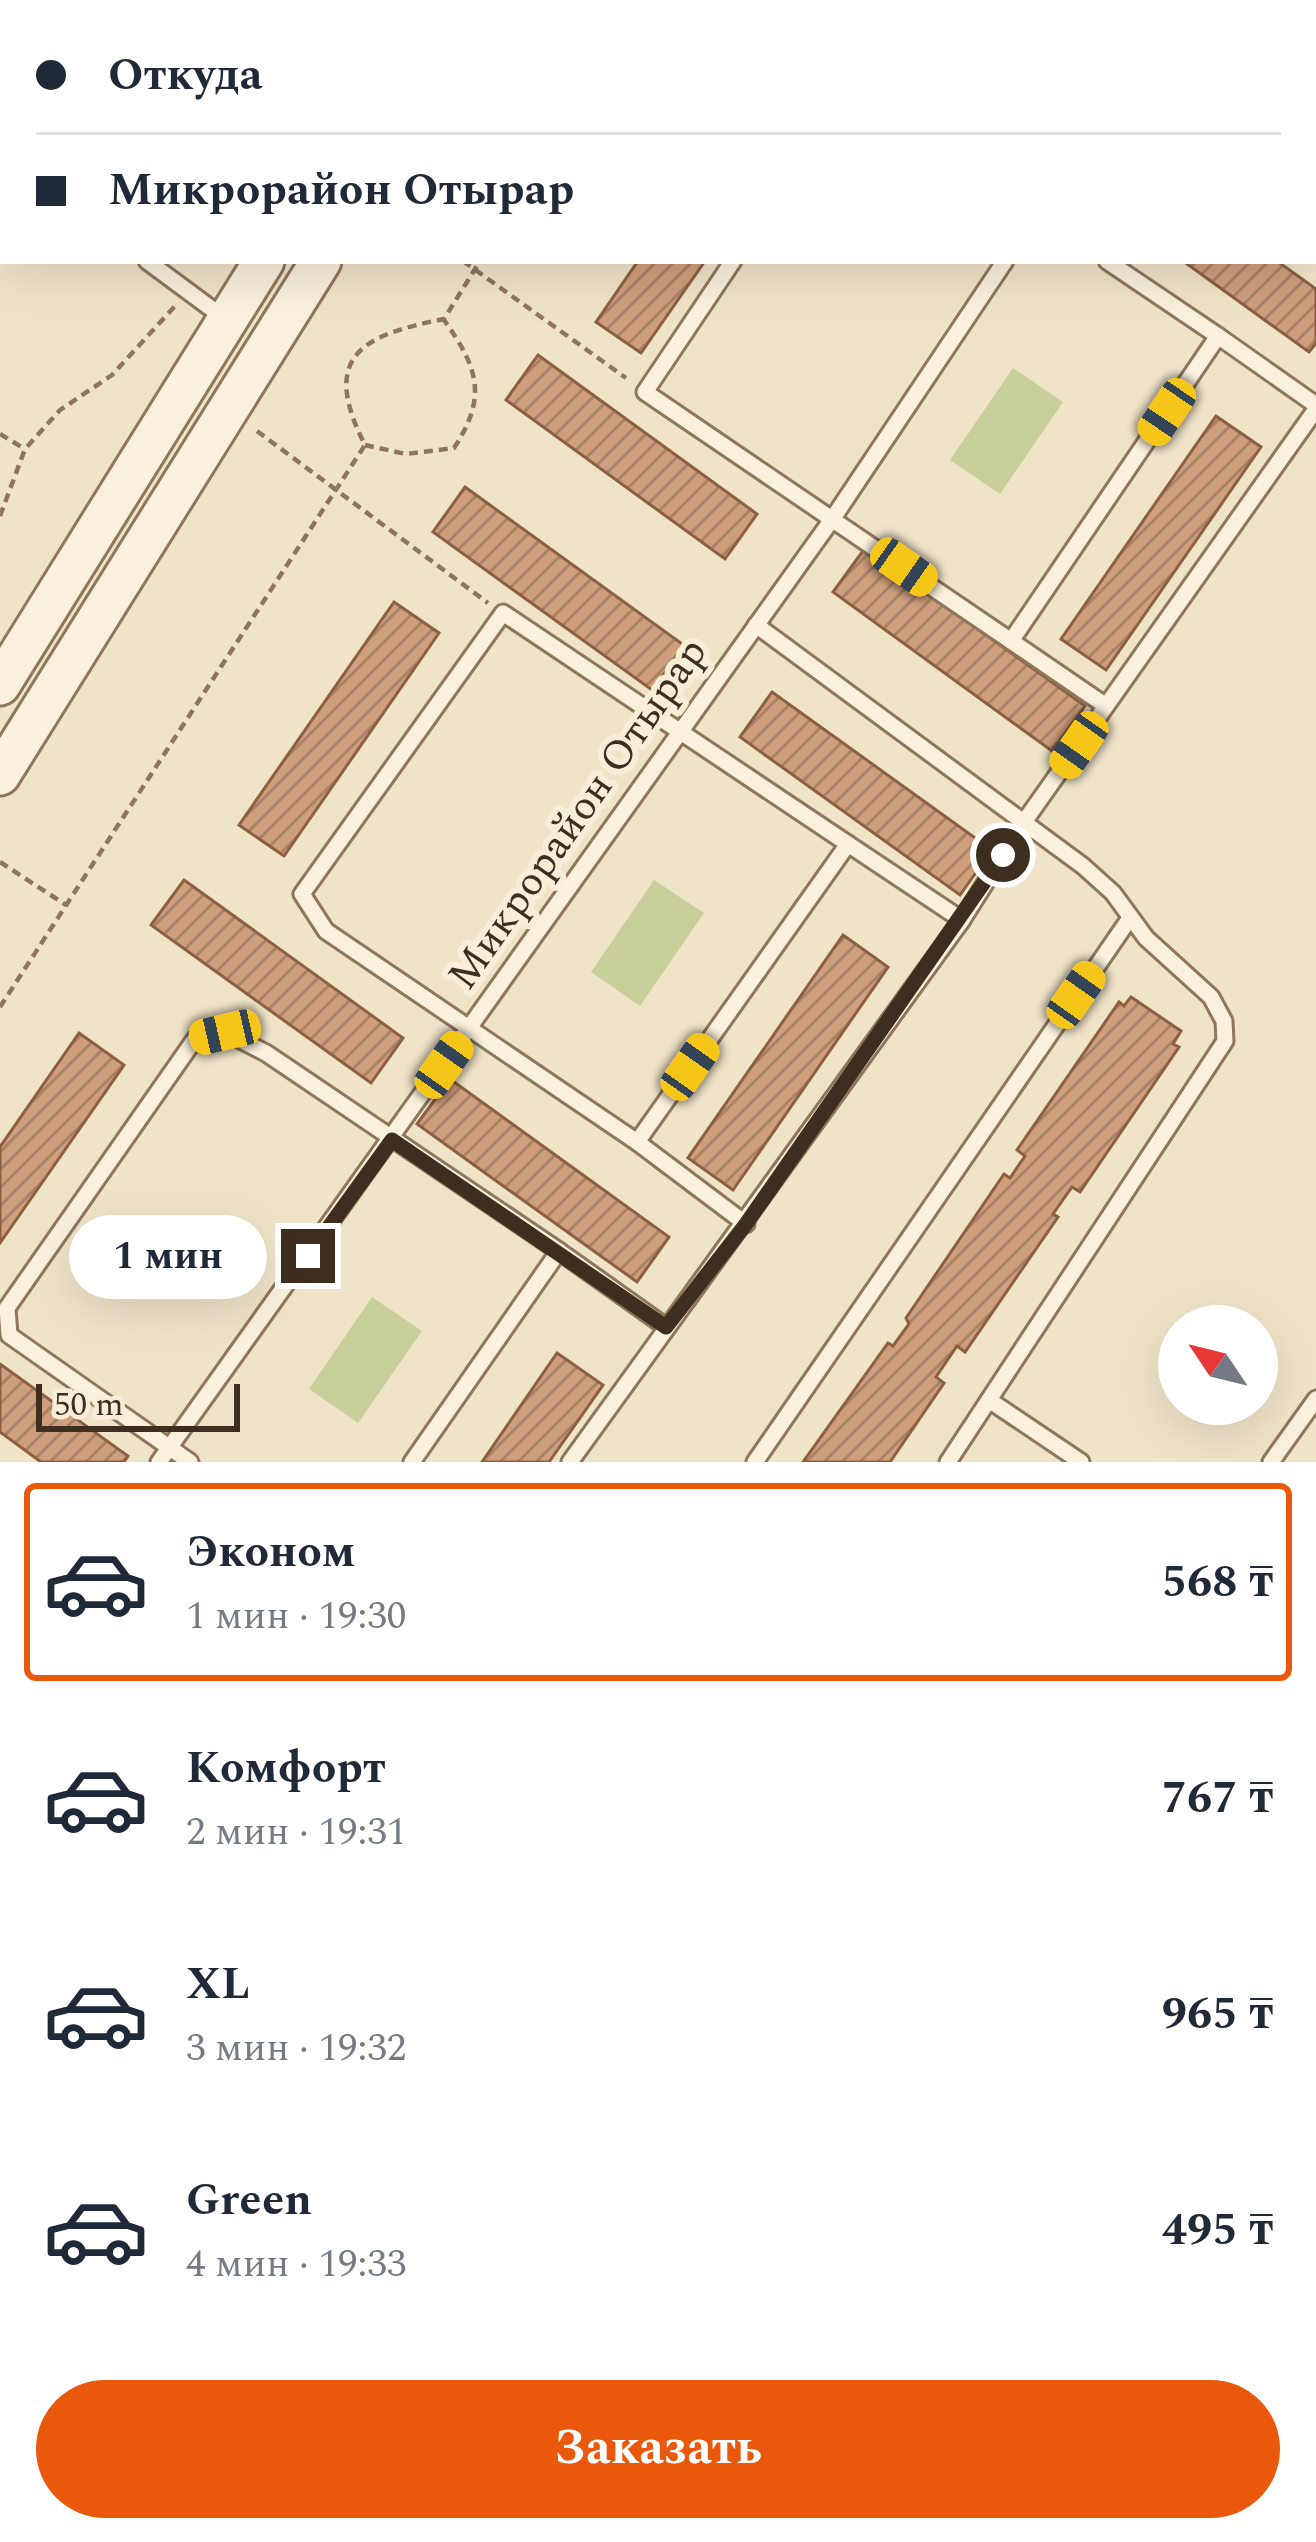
<!DOCTYPE html>
<html lang="ru">
<meta charset="utf-8">
<style>
body{margin:0;font-family:Spectral,serif;background:#f6f6f7;color:#1f2937;height:100vh;display:flex;flex-direction:column;font-size:45px;white-space:nowrap}
*{box-sizing:border-box;margin:0}
p{font-size:39px;color:#747a83}
.icon{flex:none;width:66px;height:66px;fill:none;stroke:currentColor;stroke-width:2;stroke-linecap:round;stroke-linejoin:round}
.map{position:relative;height:1462px;overflow:hidden}
.details{display:flex;flex-direction:column;background:#fff;flex:1}
.details>*{flex:none}
.top-card{position:absolute;left:0px;top:0px;width:1317px;height:264px;box-shadow:0 12px 48px #0002;display:grid;align-content:center;height:264px;padding:0 36px;background:#fff}
.needle{width:78px;rotate:305deg}
.tools{position:absolute;left:1158px;top:1305px;display:grid;gap:24px}
.tools a{display:grid;place-items:center;width:120px;height:120px;border-radius:50%;background:#fff;box-shadow:0 12px 48px #0002;font-size:60px}
.scale{position:absolute;left:36px;bottom:30px;width:204px;box-sizing:border-box;padding-left:12px;border:6px solid #3d2e20;border-top:0;font-size:33px;line-height:42px;white-space:nowrap;color:#3d2e20;-webkit-text-stroke:9px #f7eed8;paint-order:stroke}
.end{position:absolute;width:54px;height:54px;margin:-27px;border:15px solid #3d2e20;background:#fff;box-shadow:0 0 0 6px #fff}
.from{border-radius:50%}
.bubble{position:absolute;height:84px;border-radius:42px;background:#fff;box-shadow:0 12px 48px #0002;font-size:39px;font-weight:700;line-height:84px;text-align:center}
.car{position:absolute;width:36px;height:72px;margin:-36px -18px;border-radius:15px;box-shadow:0 0 9px 3px #0007;background:linear-gradient(#f5c518 24%,#345 0 40%,#f5c518 0 76%,#345 0 86%,#f5c518 0)}
.top-card b{display:flex;align-items:center;gap:42px;height:114px;font-size:45px}
.top-card b+b{border-top:3px solid #e0e1e3}
.top-card i{width:30px;height:30px;background:#1f2937}
ul{padding:21px 0 0;list-style:none}
li{display:flex;align-items:center;gap:36px;height:198px;margin:0 24px 18px;padding:0 12px;border:6px solid transparent;border-radius:12px}
li div{flex:1}
li b{display:block;font-size:45px}
li em{font-style:normal;font-weight:700}
li.on{border-color:#ea580c}
li>.icon{width:108px;height:108px;stroke-width:1.5}
.primary-button{display:flex;gap:24px;margin-top:auto;padding:24px 36px}
.primary-button a{flex:1;height:138px;border-radius:72px;background:#ea580c;color:#fff;font-size:48px;font-weight:700;line-height:138px;text-align:center}
.map>svg:first-child{display:block}
</style>
<div class="map">
<svg width="1316" height="1462" viewBox="0 0 1316 1462">
<defs>
<pattern id="building-hatch" width="6" height="6" patternUnits="userSpaceOnUse" patternTransform="scale(3)"><rect width="6" height="6" fill="#cf9f7d"/><path d="M-1 1l2-2M0 6l6-6M5 7l2-2" fill="none" stroke="#a98266"/></pattern>
</defs>
<rect width="100%" height="100%" fill="#f0e4c8"/>
<g fill="#c9cf9b">
<polygon points="1013,368 1063,402 1000,494 950,460"/>
<polygon points="654,880 704,913 640,1006 591,972"/>
<polygon points="372,1297 422,1331 358,1423 309,1389"/>
</g>
<g fill="url(#building-hatch)" stroke="#8d5f41" stroke-width="3">
<polygon points="138,0 223,0 136,3"/>
<polygon points="827,0 896,0 900,3 825,3"/>
<polygon points="638,261 705,261 641,353 596,322"/>
<polygon points="1183,261 1277,261 1316,289 1316,343 1309,352"/>
<polygon points="538,355 757,514 725,559 506,400"/>
<polygon points="1216,416 1261,447 1106,670 1061,639"/>
<polygon points="465,487 685,646 652,690 433,532"/>
<polygon points="865,548 1085,706 1052,751 833,592"/>
<polygon points="394,602 439,633 284,856 239,825"/>
<polygon points="772,692 992,850 960,895 740,737"/>
<polygon points="184,880 403,1038 371,1083 151,925"/>
<polygon points="843,935 888,967 733,1190 688,1158"/>
<polygon points="1131,997 1181,1031 1173,1044 1179,1047 1080,1192 1072,1187 1053,1214 1058,1217 965,1352 957,1346 936,1377 944,1383 890,1462 803,1462 888,1343 893,1346 909,1324 906,1318 1004,1174 1010,1178 1025,1156 1017,1150 1119,1002 1124,1006"/>
<polygon points="79,1033 124,1065 0,1243 0,1147"/>
<polygon points="450,1079 669,1237 637,1282 417,1124"/>
<polygon points="557,1353 603,1385 549,1462 482,1462"/>
<polygon points="0,1364 128,1456 124,1462 41,1462 0,1432"/>
</g>
<g fill="none" stroke-linecap="round" stroke-linejoin="round">
<defs>
<g id="service">
<polyline points="974,0 977,3"/>
<polyline points="66,3 67,0"/>
<polyline points="1182,3 1184,0"/>
<polyline points="0,112 3,107"/>
<polyline points="0,150 3,152"/>
<polyline points="1314,197 1316,194"/>
<polyline points="1314,236 1316,237"/>
<polyline points="147,261 224,318"/>
<polyline points="733,261 645,392 1011,641 1218,336 1107,261"/>
<polyline points="1218,336 1316,405"/>
<polygon points="503,613 848,844 637,1142 326,931 302,894"/>
<polyline points="756,625 1083,866 1113,893 1146,938 1211,997 1224,1021 1225,1041 948,1462"/>
<polyline points="1011,641 1106,706"/>
<polyline points="848,844 962,920"/>
<polyline points="637,1142 746,1224"/>
<polyline points="559,1251 666,1327"/>
<polyline points="989,1400 1081,1462"/>
<polyline points="159,1462 833,518 1005,261"/>
<polyline points="190,1462 9,1335 7,1308 195,1039 225,1032 266,1053 559,1251 412,1462"/>
<polyline points="570,1462 962,920 1024,822 1316,409"/>
<polyline points="755,1462 1130,918"/>
<polyline points="1271,1462 1316,1399"/>
</g>
<g id="tertiary">
<polyline points="427,3 429,0"/>
<polyline points="487,3 489,0"/>
<polyline points="0,685 264,261"/>
<polyline points="0,775 321,261"/>
</g>
</defs>
<use href="#service" stroke="#8d765c" stroke-width="21"/>
<use href="#tertiary" stroke="#8d765c" stroke-width="45"/>
<g stroke="#8d765c" stroke-width="4.5" stroke-dasharray="9 6" stroke-linecap="butt">
<polyline points="732,0 736,3"/>
<polyline points="246,3 248,0"/>
<polyline points="336,3 337,0"/>
<polyline points="649,3 651,0"/>
<polyline points="463,261 626,378"/>
<polyline points="257,431 488,603"/>
<polyline points="0,434 25,449"/>
<path d="M365,445L406,454L454,448C488,396 478,368 444,320"/>
<polyline points="0,516 25,449 60,410 112,375 176,305"/>
<polyline points="0,862 66,905"/>
<path d="M0,1007L365,445C319,355 363,335 444,319L480,261"/>
</g>
<use href="#service" stroke="#faf1dc" stroke-width="15"/>
<use href="#tertiary" stroke="#faf1dc" stroke-width="39"/>
</g>
<g fill="none" stroke-linecap="round" stroke-linejoin="round">
<polyline stroke="#3d2e20" stroke-width="15" points="308,1256 392,1140 666,1327 746,1224 1003,855"/>
</g>
<g text-anchor="middle" dominant-baseline="central" stroke-width="12" stroke-linejoin="round" paint-order="stroke">
<g font-size="42" fill="#3d2e20" stroke="#f7eed8">
<text transform="translate(578 814) rotate(-55)">Микрорайон Отырар</text>
</g>
</g>
</svg>
<div class="tools">
<a><svg class="needle" viewBox="-14 -14 28 28"><path d="M0-13l5 13h-10z" fill="#e53935"/><path d="M0 13l5-13h-10z" fill="#747a83"/></svg></a>
</div>
<div class="scale">50 m</div>
<i class="end from" style="left:1003px;top:855px"></i>
<i class="end" style="left:308px;top:1256px"></i>
<div class="bubble" style="left:69px;top:1215px;width:198px">1 мин</div>
<i class="car" style="left:1167px;top:412px;rotate:214deg"></i>
<i class="car" style="left:904px;top:567px;rotate:125deg"></i>
<i class="car" style="left:1079px;top:745px;rotate:215deg"></i>
<i class="car" style="left:1076px;top:995px;rotate:35deg"></i>
<i class="car" style="left:225px;top:1032px;rotate:257deg"></i>
<i class="car" style="left:444px;top:1065px;rotate:35deg"></i>
<i class="car" style="left:690px;top:1067px;rotate:35deg"></i>
<div class="top-card">
<b><i class="from"></i>Откуда</b>
<b><i></i>Микрорайон Отырар</b>
</div>
</div>
<section class="details">
<ul>
<li class="on"><svg class="icon" aria-label="car" viewBox="0 0 24 24"><path d="M5 17H2v-5l4-1 3-4h7l3 4 3 1v5h-3M9 17h6M6 11h13"/><circle cx="7" cy="17" r="2"/><circle cx="17" cy="17" r="2"/></svg><div><b>Эконом</b><p>1 мин · 19:30</p></div><em>568 ₸</em></li>
<li><svg class="icon" aria-label="car" viewBox="0 0 24 24"><path d="M5 17H2v-5l4-1 3-4h7l3 4 3 1v5h-3M9 17h6M6 11h13"/><circle cx="7" cy="17" r="2"/><circle cx="17" cy="17" r="2"/></svg><div><b>Комфорт</b><p>2 мин · 19:31</p></div><em>767 ₸</em></li>
<li><svg class="icon" aria-label="car" viewBox="0 0 24 24"><path d="M5 17H2v-5l4-1 3-4h7l3 4 3 1v5h-3M9 17h6M6 11h13"/><circle cx="7" cy="17" r="2"/><circle cx="17" cy="17" r="2"/></svg><div><b>XL</b><p>3 мин · 19:32</p></div><em>965 ₸</em></li>
<li><svg class="icon" aria-label="car" viewBox="0 0 24 24"><path d="M5 17H2v-5l4-1 3-4h7l3 4 3 1v5h-3M9 17h6M6 11h13"/><circle cx="7" cy="17" r="2"/><circle cx="17" cy="17" r="2"/></svg><div><b>Green</b><p>4 мин · 19:33</p></div><em>495 ₸</em></li>
</ul>
<div class="primary-button"><a>Заказать</a></div>
</section>
